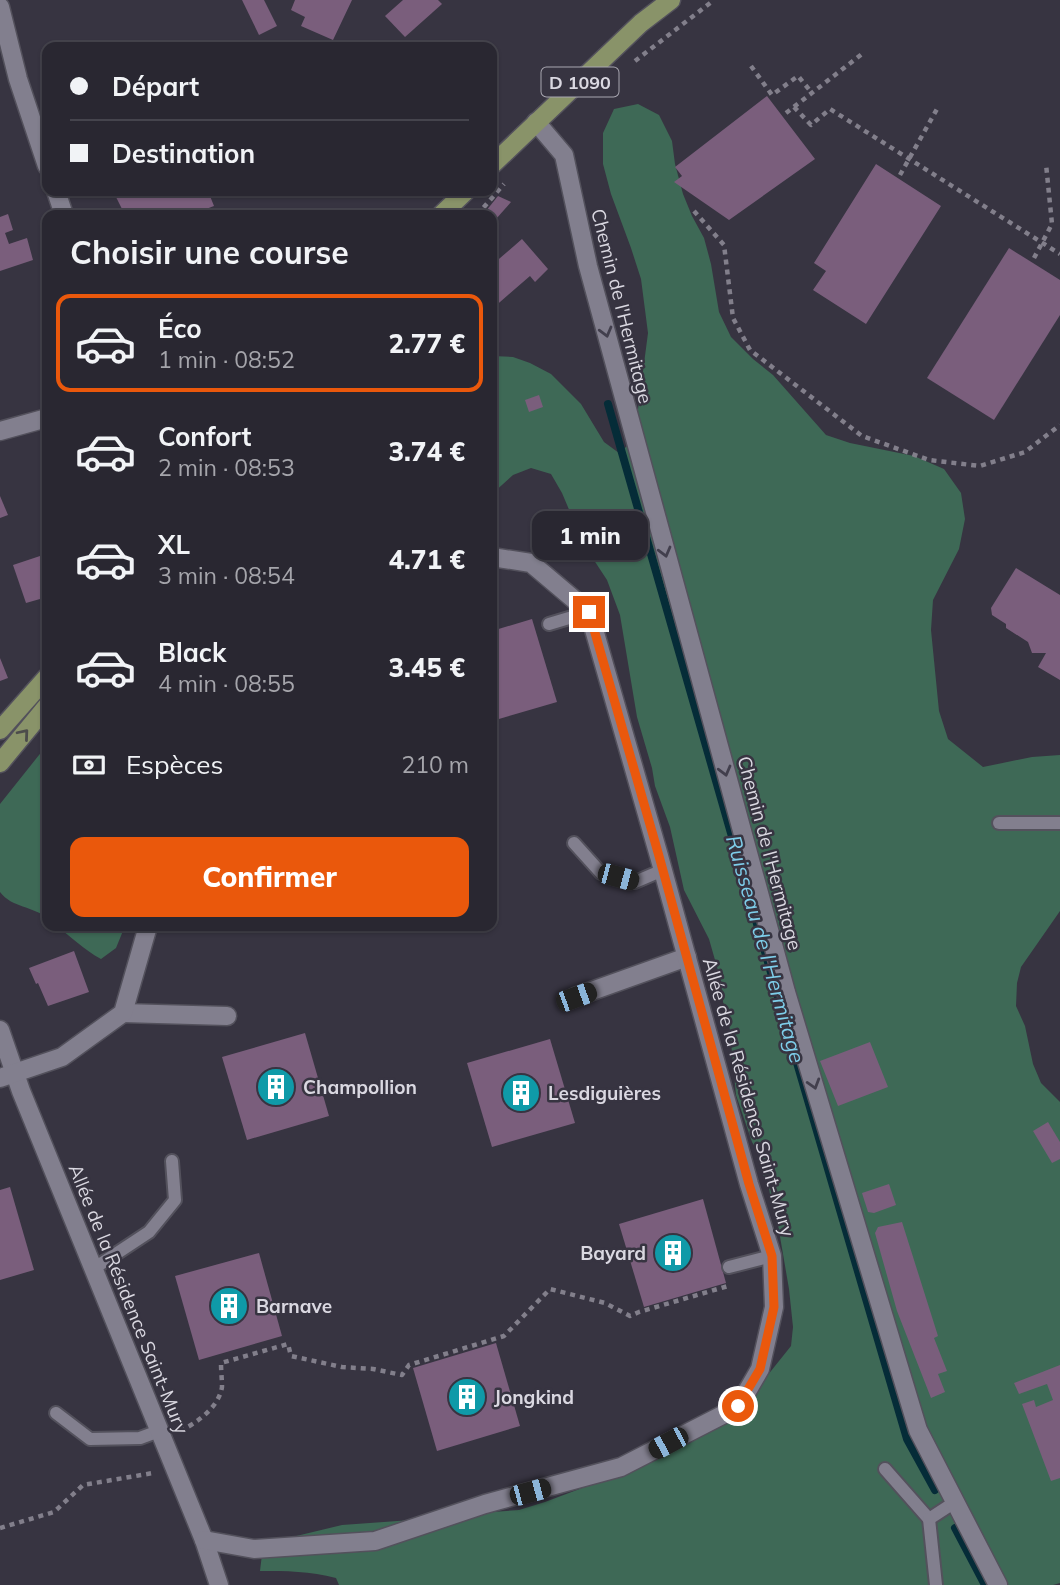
<!DOCTYPE html>
<html lang="fr">
<meta charset="utf-8">
<style>
body{margin:0;font-family:Mulish,sans-serif;background:#312f39;color:#f1f3f6;height:100vh;display:flex;flex-direction:column;font-size:26px;white-space:nowrap}
*{box-sizing:border-box;margin:0}
p{font-size:23px;color:#a5a5ab}
.icon{flex:none;width:38px;height:38px;fill:none;stroke:currentColor;stroke-width:2;stroke-linecap:round;stroke-linejoin:round}
.map{position:relative;flex:1;overflow:hidden}
.details{position:absolute;left:42px;top:210px;width:455px;height:721px;display:flex;flex-direction:column;background:#292731;border-radius:14px;box-shadow:0 2px 5px #0004,0 0 0 2px #45444d}
.details>*{flex:none}
.top-card{position:absolute;left:42px;top:42px;width:455px;height:154px;border-radius:14px;box-shadow:0 2px 5px #0004,0 0 0 2px #45444d;display:grid;align-content:center;height:154px;padding:0 28px;background:#292731}
.end{position:absolute;width:32px;height:32px;margin:-16px;border:9px solid #ea580c;background:#fff;box-shadow:0 0 0 4px #fff}
.from{border-radius:50%}
.bubble{position:absolute;height:49px;border-radius:14px;background:#292731;box-shadow:0 2px 5px #0004,0 0 0 2px #45444d;font-size:23px;font-weight:800;line-height:49px;text-align:center}
.car{position:absolute;width:21px;height:42px;margin:-21px -10px;border-radius:9px;box-shadow:0 0 5px 2px #0007;background:linear-gradient(#222 24%,#8ab4d8 0 40%,#222 0 76%,#8ab4d8 0 86%,#222 0)}
.top-card b{display:flex;align-items:center;gap:24px;height:66px;font-size:26px}
.top-card b+b{border-top:2px solid #45444d}
.top-card i{width:18px;height:18px;background:#f1f3f6}
ul{padding:0;list-style:none}
li{display:flex;align-items:center;gap:21px;height:98px;margin:0 14px 10px;padding:0 14px;border:4px solid transparent;border-radius:14px}
li div{flex:1}
li b{display:block;font-size:26px}
li em{font-style:normal;font-weight:800}
li.selected{border-color:#ea580c}
li>.icon{width:63px;height:63px;stroke-width:1.5}
h2{padding:0 28px;font-size:32px;line-height:84px}
.pay{display:flex;align-items:center;gap:18px;height:77px;padding:0 28px;font-size:26px}
.pay p{margin-inline-start:auto}
.action{display:flex;gap:14px;margin-top:auto;padding:14px 28px}
.action a{flex:1;height:80px;border-radius:14px;background:#ea580c;color:#fff;font-size:28px;font-weight:800;line-height:80px;text-align:center}
.map>svg:first-child{display:block}
</style>
<div class="map">
<svg width="1060" height="1585" viewBox="0 0 1060 1585">
<rect width="100%" height="100%" fill="#373441"/>
<g fill="#3e6956">
<path d="M638,104L659,115L672,141L675,164L683,194L692,216L704,238L711,264L719,312L731,337L753,359L773,375L826,435L850,443L914,456L944,469L961,493L965,519L959,549L933,600L931,630L939,711L948,739L983,767L1032,757L1060,755V911L1021,967L1017,983L1016,1006L1025,1026L1033,1064L1041,1083L1060,1102V1583L1053,1585H339L336,1578C310,1571 286,1571 260,1571L263,1546L288,1538L342,1525L467,1516L492,1512L519,1510L545,1502L622,1473L759,1386L791,1346L793,1327L789,1289L778,1225L772,1207L769,1188L762,1173L760,1156L752,1142L736,1095L729,1021L723,1002L721,981L709,939L684,890L670,827L655,786L652,768L637,717L620,615L607,580L584,545L562,493L551,474L531,468L513,475L492,494V356L513,357L530,363L551,374L581,404L604,442L619,453L634,440L648,333L641,279L631,248L611,194L603,164V133L614,109Z"/>
<path d="M47,745V918C33,906 12,908 0,892V804Z"/>
<path d="M56,926H125L116,948L101,959C84,950 72,937 56,926Z"/>
</g>
<g fill="none" stroke-linecap="round" stroke-linejoin="round">
<g stroke="#052c38" stroke-width="8">
<polyline points="608,404 790,1039 907,1439 935,1490"/>
<polyline points="955,1528 985,1585"/>
</g>
</g>
<g fill="#7a5e7c">
<polygon points="242,0 264,0 277,26 259,35"/>
<polygon points="295,0 352,0 333,40 301,26 305,17 291,10"/>
<polygon points="403,0 438,0 442,4 405,37 385,16"/>
<polygon points="131,42 133,47 116,47"/>
<polygon points="767,96 815,159 729,220 674,182 682,176 675,167"/>
<polygon points="876,164 941,206 866,324 813,290 826,271 814,263"/>
<polygon points="134,191 208,191 214,206 190,215 125,215 116,197"/>
<polygon points="498,196 511,202 496,219 486,211"/>
<polygon points="8,214 13,230 5,233 9,244 27,238 33,260 0,271 0,217"/>
<polygon points="522,239 548,269 535,282 530,276 492,309 492,265"/>
<polygon points="1009,248 1060,280 1060,315 994,420 927,378"/>
<polygon points="539,395 543,407 529,412 525,400"/>
<polygon points="0,496 8,515 0,518"/>
<polygon points="43,555 47,566 47,597 26,603 13,565"/>
<polygon points="1016,568 1060,595 1060,680 1038,667 1046,653 1032,653 1028,642 1006,628 1006,624 992,615 991,608"/>
<polygon points="532,619 557,702 492,721 492,631"/>
<polygon points="0,658 8,678 0,681"/>
<polygon points="74,951 89,992 48,1006 38,983 36,984 29,968"/>
<polygon points="305,1033 329,1116 247,1140 222,1057"/>
<polygon points="550,1039 575,1123 492,1147 467,1063"/>
<polygon points="870,1042 888,1087 838,1106 820,1061"/>
<polygon points="1048,1122 1060,1142 1060,1159 1052,1163 1033,1131"/>
<polygon points="889,1184 896,1205 874,1213 868,1212 862,1193"/>
<polygon points="10,1187 34,1270 0,1280 0,1190"/>
<polygon points="703,1199 726,1283 644,1307 619,1224"/>
<polygon points="902,1222 938,1336 934,1338 947,1371 938,1374 945,1392 931,1398 897,1311 875,1233 878,1227"/>
<polygon points="259,1253 282,1336 199,1360 175,1276"/>
<polygon points="496,1343 520,1426 437,1451 413,1368"/>
<polygon points="1060,1365 1060,1478 1051,1481 1022,1404 1034,1400 1036,1407 1053,1400 1047,1384 1019,1394 1014,1383"/>
</g>
<g fill="none" stroke-linecap="round" stroke-linejoin="round">
<defs>
<g id="service">
<polyline points="549,624 589,612"/>
<polyline points="999,823 1060,823"/>
<polyline points="574,843 601,873 635,882 663,870"/>
<polyline points="729,1267 772,1256"/>
<polyline points="93,1269 149,1232 175,1200 172,1161"/>
<polyline points="56,1413 90,1439 140,1438 159,1431"/>
<polyline points="885,1469 929,1519"/>
<polyline points="936,1585 929,1519 955,1502"/>
</g>
<g id="minor">
<polyline points="0,7 18,79 47,166"/>
<polyline points="536,122 564,155 588,266 786,992 918,1430 998,1585"/>
<polyline points="56,191 64,215"/>
<polyline points="575,997 687,957"/>
<polyline points="123,1013 227,1016"/>
<polyline points="0,1030 21,1091 204,1540 219,1585"/>
<polyline points="0,1078 62,1057 123,1013 148,926"/>
<polyline points="204,1540 254,1549 375,1541 485,1504 621,1467 738,1407 760,1369 774,1307 772,1256 749,1184 659,856 589,612 531,563 492,557"/>
</g>
<polyline id="tertiary" points="0,431 47,418"/>
<g id="primary">
<polyline points="492,165 641,23 671,0"/>
<polyline points="441,215 466,191"/>
<polyline points="0,730 47,677"/>
<polyline points="0,763 47,706"/>
</g>
</defs>
<use href="#service" stroke="#53515c" stroke-width="16"/>
<use href="#minor" stroke="#53515c" stroke-width="21"/>
<use href="#tertiary" stroke="#53515c" stroke-width="21"/>
<use href="#primary" stroke="#53515c" stroke-width="21"/>
<g stroke="#827f8b" stroke-width="4.5" stroke-dasharray="5 5" stroke-linecap="butt">
<polyline points="635,61 714,0"/>
<polyline points="751,66 772,95 798,76 812,93"/>
<polyline points="794,107 811,125 830,109 1060,254"/>
<polyline points="786,113 862,54"/>
<polyline points="900,175 937,109"/>
<polyline points="694,211 724,245 733,318 750,350 862,436 929,460 980,466 1025,452 1060,425"/>
<polyline points="477,215 504,184"/>
<polyline points="1034,258 1052,224 1046,164"/>
<path d="M180,1431C197,1423 219,1407 222,1387C222,1379 221,1371 221,1363L288,1344L291,1356L342,1367L373,1369L402,1375L409,1365L504,1336L550,1289L605,1303L630,1316L639,1312L728,1286"/>
<polyline points="0,1528 54,1512 83,1485 153,1473"/>
</g>
<use href="#service" stroke="#827f8e" stroke-width="12"/>
<use href="#minor" stroke="#827f8e" stroke-width="18"/>
<use href="#tertiary" stroke="#827f8e" stroke-width="18"/>
<use href="#primary" stroke="#899369" stroke-width="18"/>
</g>
<defs><path id="oneway-chevron" d="M-2-3.5L2.5 0L-2 3.5" fill="none" stroke-width="1.6" stroke-linecap="round" stroke-linejoin="round" transform="scale(1.75)"/></defs>
<g stroke="#423f4d">
<use href="#oneway-chevron" transform="translate(606 332) rotate(75)"/>
<use href="#oneway-chevron" transform="translate(665 552) rotate(75)"/>
<use href="#oneway-chevron" transform="translate(725 771) rotate(75)"/>
<use href="#oneway-chevron" transform="translate(814 1084) rotate(73)"/>
</g>
<use stroke="#4c4c4b" href="#oneway-chevron" transform="translate(24 734) rotate(-50)"/>
<g fill="none" stroke-linecap="round" stroke-linejoin="round">
<polyline stroke="#ea580c" stroke-width="9" points="589,612 659,856 749,1184 772,1256 774,1307 760,1369 738,1406"/>
</g>
<defs>
<symbol id="building-disc" viewBox="-11 -11 22 22"><circle r="9.5" fill="#0f9aa8" stroke="#373441"/><path d="M-4-6H4V6H1V3H-1V6H-4ZM-2.5-4.3h1.7v1.8h-1.7ZM.8-4.3h1.7v1.8H.8ZM-2.5-1h1.7V.8h-1.7ZM.8-1h1.7V.8H.8Z" fill="#fff"/></symbol>
</defs>
<g fill-rule="evenodd">
<use href="#building-disc" x="254" y="1065" width="44" height="44"/>
<use href="#building-disc" x="499" y="1071" width="44" height="44"/>
<use href="#building-disc" x="651" y="1231" width="44" height="44"/>
<use href="#building-disc" x="207" y="1284" width="44" height="44"/>
<use href="#building-disc" x="445" y="1375" width="44" height="44"/>
</g>
<g text-anchor="middle" dominant-baseline="central" stroke-width="5" stroke-linejoin="round" paint-order="stroke">
<rect fill="#373441" stroke="#a9a7b1" stroke-width="2" x="541.5" y="67.5" width="77" height="29" rx="5"/>
<g font-size="18" font-weight="bold" fill="#dad8e1">
<text x="580" y="82">D 1090</text>
</g>
<g font-size="19" fill="#dad8e1" stroke="#373441">
<text transform="translate(622 306) rotate(76)">Chemin de l'Hermitage</text>
<text transform="translate(770 853) rotate(75)">Chemin de l'Hermitage</text>
<text transform="translate(749 1097) rotate(74)">Allée de la Résidence Saint-Mury</text>
<text transform="translate(129 1299) rotate(68)">Allée de la Résidence Saint-Mury</text>
</g>
<g font-size="19" font-weight="bold" fill="#dad8e1" stroke="#373441" text-anchor="start">
<text x="303" y="1087">Champollion</text>
<text x="548" y="1093">Lesdiguières</text>
<text x="646" y="1253" text-anchor="end">Bayard</text>
<text x="256" y="1306">Barnave</text>
<text x="494" y="1397">Jongkind</text>
</g>
<g font-size="21" font-style="italic" fill="#7eceea" stroke="#373441">
<text transform="translate(766 949) rotate(74)">Ruisseau de l'Hermitage</text>
</g>
</g>
</svg>
<i class="end from" style="left:738px;top:1406px"></i>
<i class="end" style="left:589px;top:612px"></i>
<div class="bubble" style="left:532px;top:511px;width:116px">1 min</div>
<i class="car" style="left:618px;top:877px;rotate:105deg"></i>
<i class="car" style="left:576px;top:997px;rotate:70deg"></i>
<i class="car" style="left:668px;top:1443px;rotate:242deg"></i>
<i class="car" style="left:530px;top:1492px;rotate:75deg"></i>
<div class="top-card">
<b><i class="from"></i>Départ</b>
<b><i></i>Destination</b>
</div>
<section class="details">
<h2>Choisir une course</h2>
<ul>
<li class="selected"><svg class="icon" aria-label="car" viewBox="0 0 24 24"><path d="M5 17H2v-5l4-1 3-4h7l3 4 3 1v5h-3M9 17h6M6 11h13"/><circle cx="7" cy="17" r="2"/><circle cx="17" cy="17" r="2"/></svg><div><b>Éco</b><p>1 min · 08:52</p></div><em>2.77 €</em></li>
<li><svg class="icon" aria-label="car" viewBox="0 0 24 24"><path d="M5 17H2v-5l4-1 3-4h7l3 4 3 1v5h-3M9 17h6M6 11h13"/><circle cx="7" cy="17" r="2"/><circle cx="17" cy="17" r="2"/></svg><div><b>Confort</b><p>2 min · 08:53</p></div><em>3.74 €</em></li>
<li><svg class="icon" aria-label="car" viewBox="0 0 24 24"><path d="M5 17H2v-5l4-1 3-4h7l3 4 3 1v5h-3M9 17h6M6 11h13"/><circle cx="7" cy="17" r="2"/><circle cx="17" cy="17" r="2"/></svg><div><b>XL</b><p>3 min · 08:54</p></div><em>4.71 €</em></li>
<li><svg class="icon" aria-label="car" viewBox="0 0 24 24"><path d="M5 17H2v-5l4-1 3-4h7l3 4 3 1v5h-3M9 17h6M6 11h13"/><circle cx="7" cy="17" r="2"/><circle cx="17" cy="17" r="2"/></svg><div><b>Black</b><p>4 min · 08:55</p></div><em>3.45 €</em></li>
</ul>
<div class="pay"><svg class="icon" aria-label="cash" viewBox="0 0 24 24"><path d="M3 7h18v10H3z"/><circle cx="12" cy="12" r="2"/></svg>Espèces<p>210 m</p></div>
<div class="action"><a>Confirmer</a></div>
</section>
</div>
